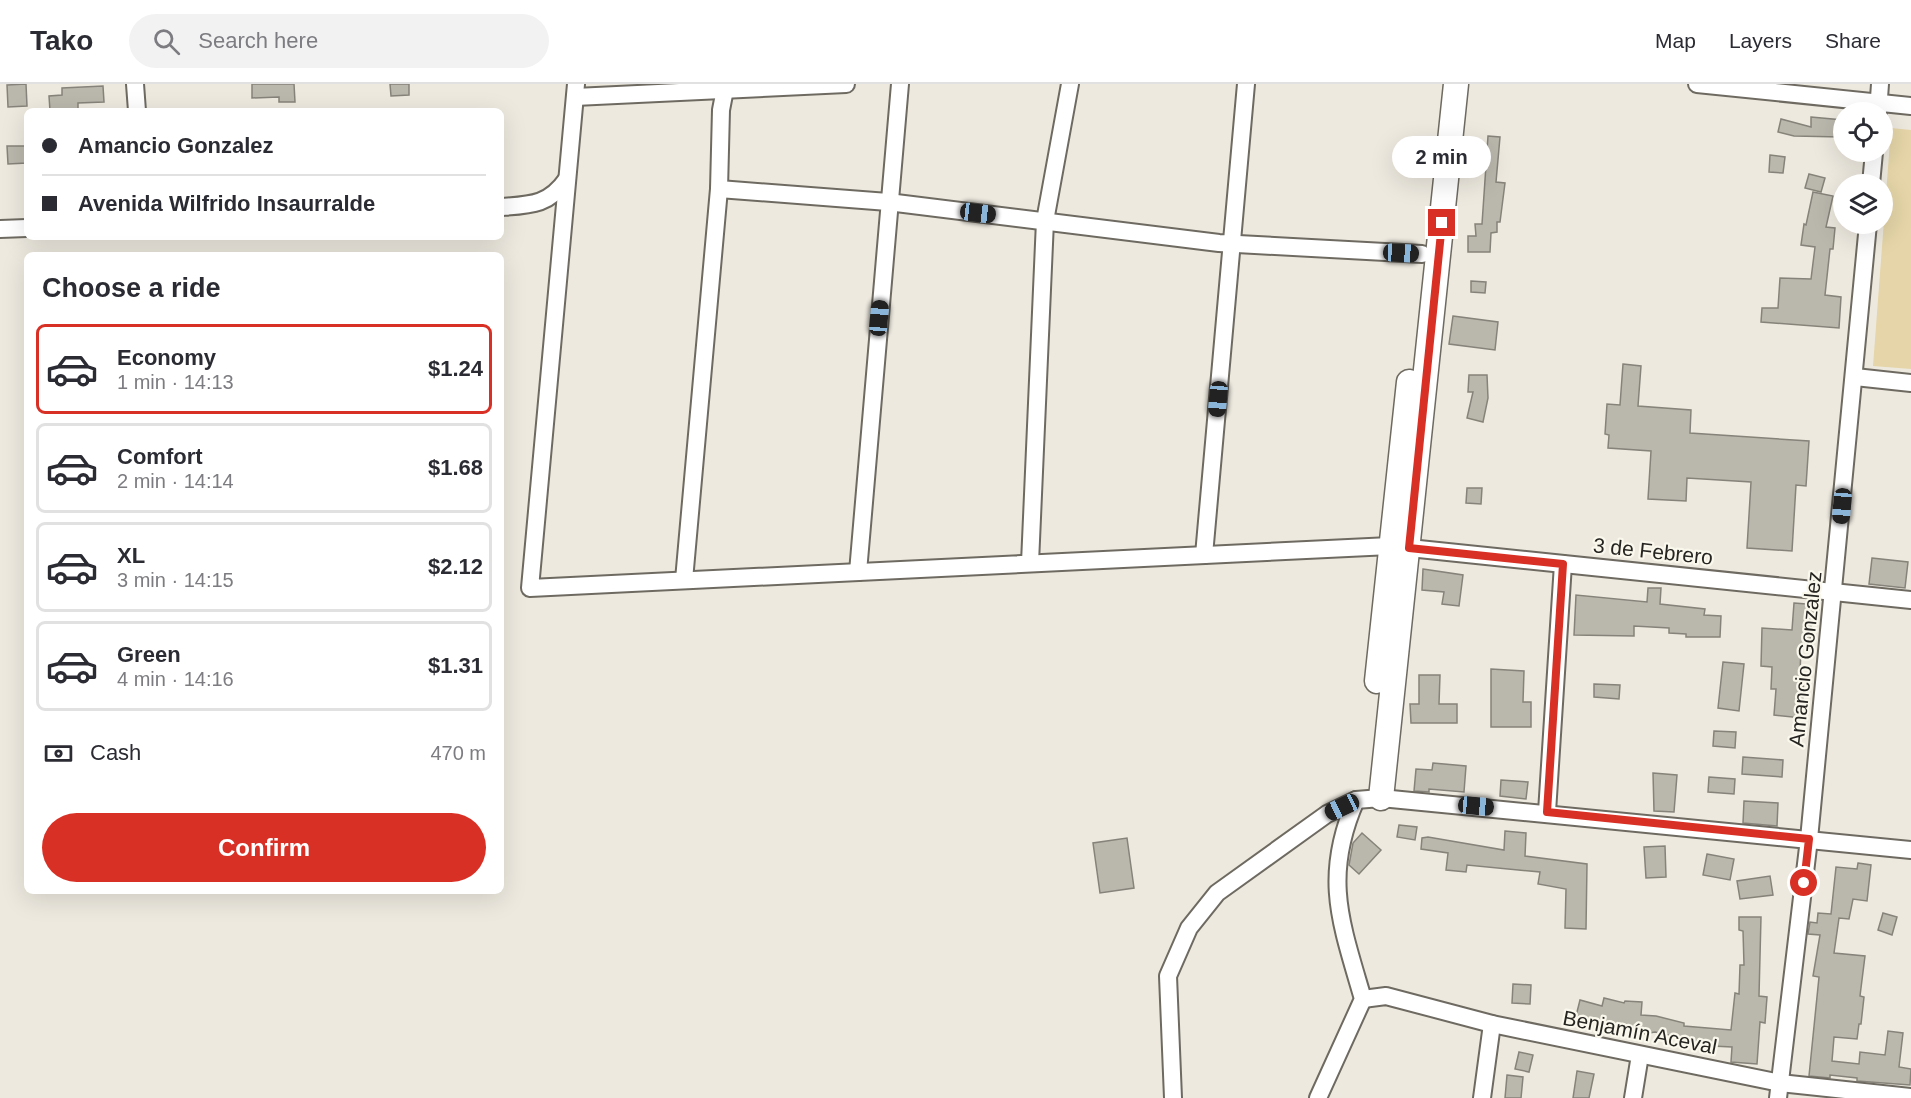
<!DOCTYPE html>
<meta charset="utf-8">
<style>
body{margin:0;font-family:Helvetica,sans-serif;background:#f2f2f3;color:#2b2b33;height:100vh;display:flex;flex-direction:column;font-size:22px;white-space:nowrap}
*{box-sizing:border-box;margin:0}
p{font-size:20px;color:#7c7c81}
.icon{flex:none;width:33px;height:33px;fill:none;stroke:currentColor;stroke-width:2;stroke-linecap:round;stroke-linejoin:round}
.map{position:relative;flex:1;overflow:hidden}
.drawer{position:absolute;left:24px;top:168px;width:480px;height:642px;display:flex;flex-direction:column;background:#fff;border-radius:9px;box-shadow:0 6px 24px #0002}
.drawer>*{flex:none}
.banner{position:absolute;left:24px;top:24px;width:480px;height:132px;border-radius:9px;box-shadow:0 6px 24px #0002;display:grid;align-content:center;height:132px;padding:0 18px;background:#fff}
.fabs{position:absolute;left:1833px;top:18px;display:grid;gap:12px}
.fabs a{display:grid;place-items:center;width:60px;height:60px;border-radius:50%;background:#fff;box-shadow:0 6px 24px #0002;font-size:30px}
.end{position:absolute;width:27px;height:27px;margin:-14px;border:8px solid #d93025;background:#fff;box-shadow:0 0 0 3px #fff}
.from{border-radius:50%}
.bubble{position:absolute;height:42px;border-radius:21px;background:#fff;box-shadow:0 6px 24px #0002;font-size:20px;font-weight:600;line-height:42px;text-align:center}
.car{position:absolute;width:18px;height:36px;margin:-18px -9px;border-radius:8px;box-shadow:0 0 4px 2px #0007;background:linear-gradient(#222 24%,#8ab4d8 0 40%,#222 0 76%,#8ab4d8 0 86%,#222 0)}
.banner b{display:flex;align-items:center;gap:21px;height:57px;font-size:22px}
.banner b+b{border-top:2px solid #e1e1e2}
.banner i{width:15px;height:15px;background:#2b2b33}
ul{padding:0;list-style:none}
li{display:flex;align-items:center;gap:18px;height:90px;margin:0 12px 9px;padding:0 6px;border:3px solid #e1e1e2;border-radius:9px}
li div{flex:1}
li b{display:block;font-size:22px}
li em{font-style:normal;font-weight:600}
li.on{border-color:#d93025}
li>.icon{width:54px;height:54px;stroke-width:1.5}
h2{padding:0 18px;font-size:27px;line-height:72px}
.pay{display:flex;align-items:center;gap:15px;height:66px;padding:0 18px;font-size:22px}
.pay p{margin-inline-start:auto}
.action{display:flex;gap:12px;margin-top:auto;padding:12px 18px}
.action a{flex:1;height:69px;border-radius:36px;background:#d93025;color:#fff;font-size:24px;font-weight:600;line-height:69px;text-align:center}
header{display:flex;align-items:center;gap:36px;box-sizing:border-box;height:84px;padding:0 30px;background:#fff;border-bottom:2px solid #e1e1e2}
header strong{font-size:28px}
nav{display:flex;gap:33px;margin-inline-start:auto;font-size:21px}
.search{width:420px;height:54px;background:#f2f2f3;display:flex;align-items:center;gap:15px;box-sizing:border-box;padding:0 21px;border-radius:33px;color:#7c7c81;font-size:22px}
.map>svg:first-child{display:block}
</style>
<header>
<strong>Tako</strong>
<div class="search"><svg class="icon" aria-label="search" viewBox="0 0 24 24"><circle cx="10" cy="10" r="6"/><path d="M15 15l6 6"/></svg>Search here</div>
<nav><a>Map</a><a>Layers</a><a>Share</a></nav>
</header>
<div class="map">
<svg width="1911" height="1014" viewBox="0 0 1911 1014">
<rect width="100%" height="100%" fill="#ede9df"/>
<polygon fill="#e5d5a8" points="1891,44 1911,46 1911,285 1873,282"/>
<g fill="#bab7ad" stroke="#86837a" stroke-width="1.5">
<polygon points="26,0 27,22 8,23 7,1"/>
<polygon points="252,0 294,0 295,18 279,18 279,13 252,14"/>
<polygon points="390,0 409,0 409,11 391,12"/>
<polygon points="103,2 104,18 78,19 78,27 50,27 49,12 62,11 62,4"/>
<polygon points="1811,33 1843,36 1841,53 1794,52 1778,48 1781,35 1811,43"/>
<polygon points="1488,52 1500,53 1496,98 1505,99 1500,138 1497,138 1497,148 1491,149 1490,168 1468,168 1468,152 1476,152 1475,140 1482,140"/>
<polygon points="7,62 27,62 27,79 8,80"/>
<polygon points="1770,71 1785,73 1783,89 1769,88"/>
<polygon points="1809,90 1825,94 1821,108 1805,104"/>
<polygon points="1813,108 1833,112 1826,143 1835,144 1833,165 1830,165 1825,211 1841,213 1839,244 1761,238 1762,224 1778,224 1780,194 1811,195 1815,163 1801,161 1804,140 1806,141"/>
<polygon points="1471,197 1486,198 1485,209 1471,208"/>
<polygon points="1453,232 1498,238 1495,266 1449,260"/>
<polygon points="1623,280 1641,282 1638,322 1691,326 1690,349 1809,357 1806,402 1796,401 1792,467 1747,464 1751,398 1687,394 1686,417 1648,415 1651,367 1608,364 1609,351 1605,350 1607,320 1620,321"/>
<polygon points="1469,291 1487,291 1488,314 1483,338 1467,334 1473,308 1468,308"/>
<polygon points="1467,404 1482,404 1481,420 1466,419"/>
<polygon points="1872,474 1908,478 1905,504 1869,500"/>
<polygon points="1423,485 1463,491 1459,522 1442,520 1444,508 1422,506"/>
<polygon points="1648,504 1661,504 1660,520 1705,525 1704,531 1721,532 1720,553 1686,553 1686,550 1669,549 1669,544 1634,542 1634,552 1574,551 1576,511 1647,518"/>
<polygon points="1794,519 1819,521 1817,541 1811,541 1810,562 1801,562 1800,591 1804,591 1802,634 1774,631 1776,605 1771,605 1772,583 1761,582 1762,544 1792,546"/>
<polygon points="1723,578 1744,580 1739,627 1718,624"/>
<polygon points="1491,585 1524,587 1523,618 1531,618 1531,643 1491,643"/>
<polygon points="1419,591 1440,591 1439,620 1457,620 1457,639 1411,639 1410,620 1419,620"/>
<polygon points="1594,600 1620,601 1619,615 1594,613"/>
<polygon points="1714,647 1736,648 1735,664 1713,662"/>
<polygon points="1743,673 1783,676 1782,693 1742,690"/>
<polygon points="1433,679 1466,682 1464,708 1429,705 1429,708 1414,707 1416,685 1432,686"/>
<polygon points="1653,689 1677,691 1674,728 1654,727"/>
<polygon points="1709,693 1735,695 1734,710 1708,708"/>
<polygon points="1501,696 1528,698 1526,715 1500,712"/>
<polygon points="1744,717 1778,719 1777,742 1743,739"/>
<polygon points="1399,741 1417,743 1415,756 1397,753"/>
<polygon points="1505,747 1526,749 1525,772 1587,780 1586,845 1565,844 1566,805 1538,800 1540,788 1467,781 1466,788 1446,786 1448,769 1421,765 1422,754 1428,753 1504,766"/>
<polygon points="1362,749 1381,766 1359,790 1349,781 1353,759"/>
<polygon points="1127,754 1134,804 1100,809 1093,759"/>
<polygon points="1665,762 1666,793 1646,794 1644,763"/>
<polygon points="1707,770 1734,775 1730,796 1703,791"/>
<polygon points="1858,779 1871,781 1867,817 1853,815 1849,835 1839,834 1834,869 1865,872 1860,912 1864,913 1861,940 1859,940 1857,955 1834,953 1832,977 1859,980 1860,968 1885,971 1888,947 1903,949 1899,983 1911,985 1910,1001 1857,997 1857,994 1830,991 1830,994 1809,992 1819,893 1813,892 1820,851 1808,850 1810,838 1817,839 1818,829 1831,830 1836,783 1857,785"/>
<polygon points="1770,792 1773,811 1740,815 1737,797"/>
<polygon points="1883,829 1897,833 1892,851 1878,846"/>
<polygon points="1739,833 1761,833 1759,912 1767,913 1765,939 1760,938 1757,980 1731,978 1732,963 1692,961 1692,956 1655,948 1643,950 1643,945 1617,943 1576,932 1580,916 1602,922 1604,914 1624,919 1625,917 1642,918 1641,931 1656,932 1684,939 1684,942 1731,946 1735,909 1739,910 1740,881 1744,881 1743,847 1739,846"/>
<polygon points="1513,900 1531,901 1530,920 1512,919"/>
<polygon points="1519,968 1533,971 1529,988 1515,985"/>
<polygon points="1577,987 1594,990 1589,1014 1573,1014"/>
<polygon points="1507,991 1523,993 1521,1014 1505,1014"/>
</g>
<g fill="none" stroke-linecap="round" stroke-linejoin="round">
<defs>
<g id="street">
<polyline points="135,0 137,27"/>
<polyline points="576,0 530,504 1390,462 1911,516"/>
<polyline points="1697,0 1911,22"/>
<polyline points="575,13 846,0"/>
<polyline points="1878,28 1880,0"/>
<polyline points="1871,100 1874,68"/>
<polyline points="719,105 888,118 1219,159 1422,170"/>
<path d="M501,123C531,121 549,121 567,95"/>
<polyline points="0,145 27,144"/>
<polyline points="1855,293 1911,299"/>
<polyline points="1204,471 1246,0"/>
<polyline points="1030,479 1045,137 1070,0"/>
<polyline points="858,488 900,0"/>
<polyline points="684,496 719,105 721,26 726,0"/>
<polyline points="1547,728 1563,480"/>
<polyline points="1363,915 1386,912 1492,940 1780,999 1911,1013"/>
<polyline points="1173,1014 1168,892 1189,844 1217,809 1327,730 1356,716 1381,714 1911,766"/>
<path d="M1318,1014L1363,915C1341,839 1322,793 1356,716"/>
<polyline points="1482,1014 1492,940"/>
<polyline points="1633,1014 1640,971"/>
<polyline points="1778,1014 1809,755 1868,140"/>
</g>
<g id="secondary">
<polyline points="1377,597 1409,298"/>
<polyline points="1381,714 1456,0"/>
</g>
</defs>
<use href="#street" stroke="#6e6a61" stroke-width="20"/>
<use href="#secondary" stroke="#6e6a61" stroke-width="27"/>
<use href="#street" stroke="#fff" stroke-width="16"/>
<use href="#secondary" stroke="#fff" stroke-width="24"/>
</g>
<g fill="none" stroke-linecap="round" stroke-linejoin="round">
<polyline stroke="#d93025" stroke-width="8" points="1442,139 1409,464 1563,480 1547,728 1809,755 1804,799"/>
</g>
<g text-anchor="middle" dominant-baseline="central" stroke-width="4.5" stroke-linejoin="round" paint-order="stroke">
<g font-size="21" fill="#252420" stroke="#faf7ec">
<text transform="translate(1653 467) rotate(6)">3 de Febrero</text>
<text transform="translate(1805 575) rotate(-84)">Amancio Gonzalez</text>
<text transform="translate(1640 948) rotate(11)">Benjamín Aceval</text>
</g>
</g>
</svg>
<div class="fabs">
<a><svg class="icon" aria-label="locate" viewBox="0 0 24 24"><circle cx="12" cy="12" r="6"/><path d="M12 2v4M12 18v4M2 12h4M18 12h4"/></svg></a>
<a><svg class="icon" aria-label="layers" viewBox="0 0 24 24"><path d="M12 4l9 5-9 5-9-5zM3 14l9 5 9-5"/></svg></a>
</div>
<i class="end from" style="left:1804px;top:799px"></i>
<i class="end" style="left:1442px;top:139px"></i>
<div class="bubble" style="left:1392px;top:52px;width:99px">2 min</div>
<i class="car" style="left:978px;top:129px;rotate:97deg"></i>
<i class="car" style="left:1401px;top:169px;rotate:93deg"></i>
<i class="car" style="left:879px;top:234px;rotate:5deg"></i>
<i class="car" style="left:1218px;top:315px;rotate:185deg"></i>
<i class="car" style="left:1842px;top:422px;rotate:185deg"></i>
<i class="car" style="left:1476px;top:722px;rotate:95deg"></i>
<i class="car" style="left:1342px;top:723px;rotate:245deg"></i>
<div class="banner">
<b><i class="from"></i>Amancio Gonzalez</b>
<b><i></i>Avenida Wilfrido Insaurralde</b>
</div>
<section class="drawer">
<h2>Choose a ride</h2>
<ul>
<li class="on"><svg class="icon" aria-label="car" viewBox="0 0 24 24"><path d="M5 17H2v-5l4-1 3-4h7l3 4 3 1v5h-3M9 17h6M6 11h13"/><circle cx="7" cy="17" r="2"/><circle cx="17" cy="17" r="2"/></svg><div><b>Economy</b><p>1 min · 14:13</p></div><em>$1.24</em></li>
<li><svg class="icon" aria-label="car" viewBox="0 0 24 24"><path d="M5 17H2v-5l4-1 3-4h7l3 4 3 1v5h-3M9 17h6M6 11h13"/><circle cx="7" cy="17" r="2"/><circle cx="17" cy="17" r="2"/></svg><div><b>Comfort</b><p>2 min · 14:14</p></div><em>$1.68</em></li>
<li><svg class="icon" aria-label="car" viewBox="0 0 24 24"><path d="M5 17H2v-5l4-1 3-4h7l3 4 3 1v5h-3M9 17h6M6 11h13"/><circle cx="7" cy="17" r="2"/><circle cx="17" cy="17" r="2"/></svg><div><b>XL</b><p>3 min · 14:15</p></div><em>$2.12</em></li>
<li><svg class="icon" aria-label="car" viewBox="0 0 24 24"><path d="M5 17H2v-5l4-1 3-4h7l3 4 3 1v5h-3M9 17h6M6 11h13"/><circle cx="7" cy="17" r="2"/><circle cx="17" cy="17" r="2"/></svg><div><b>Green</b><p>4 min · 14:16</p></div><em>$1.31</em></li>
</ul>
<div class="pay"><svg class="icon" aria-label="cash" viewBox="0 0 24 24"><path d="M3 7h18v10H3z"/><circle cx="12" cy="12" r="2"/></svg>Cash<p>470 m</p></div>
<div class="action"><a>Confirm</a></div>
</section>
</div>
